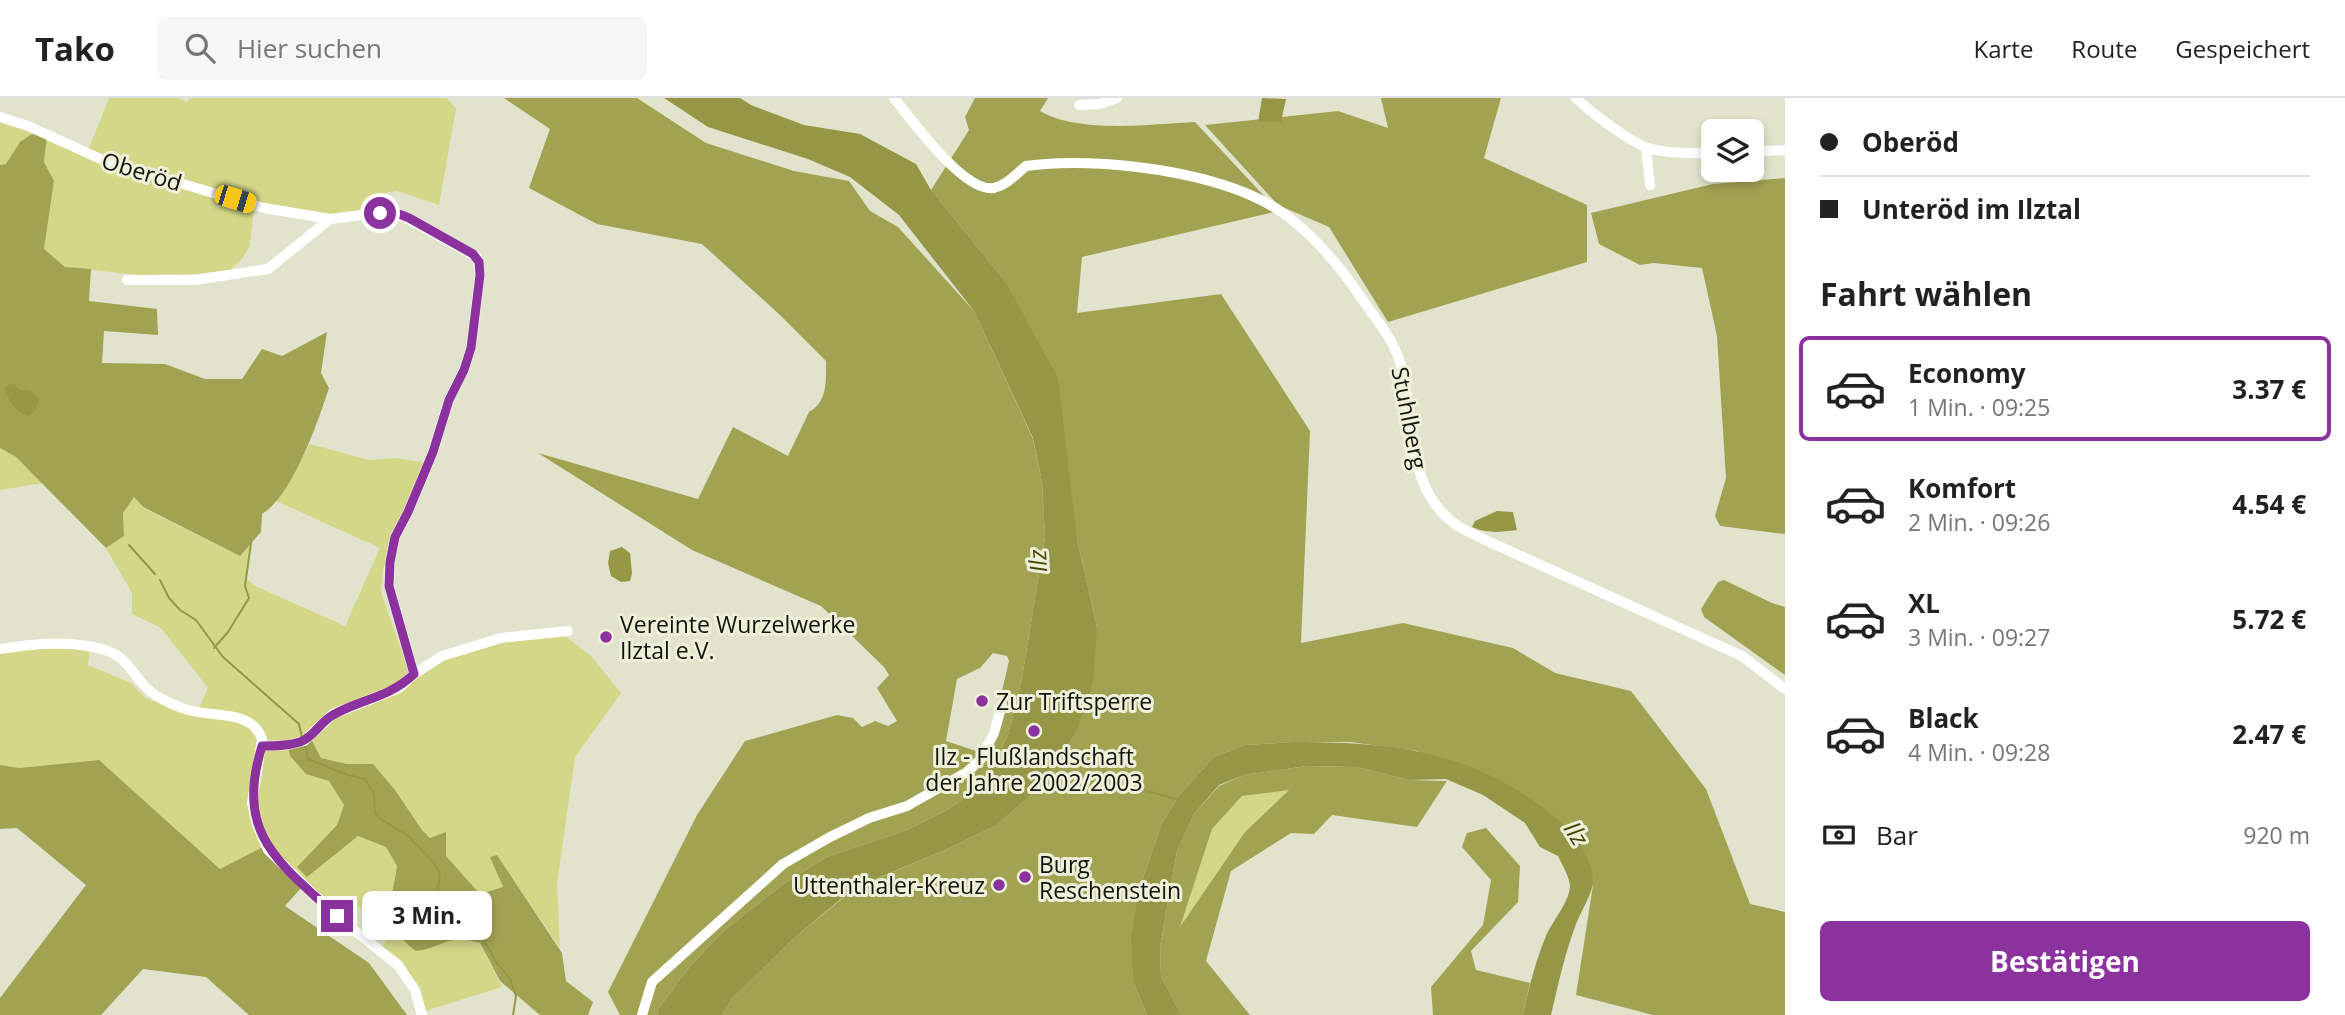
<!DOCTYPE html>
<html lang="de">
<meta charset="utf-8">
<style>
body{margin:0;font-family:"Open Sans",sans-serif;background:#f6f6f6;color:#222;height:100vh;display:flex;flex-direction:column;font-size:26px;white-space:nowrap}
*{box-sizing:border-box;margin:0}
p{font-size:23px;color:#767676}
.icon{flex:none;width:38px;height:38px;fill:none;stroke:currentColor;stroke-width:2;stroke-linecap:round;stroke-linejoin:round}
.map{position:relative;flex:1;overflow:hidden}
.side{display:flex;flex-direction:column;background:#fff;width:560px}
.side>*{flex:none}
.banner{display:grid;align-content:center;height:154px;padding:0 35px;background:#fff}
.fabs{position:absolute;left:1701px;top:21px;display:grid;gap:14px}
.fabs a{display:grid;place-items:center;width:63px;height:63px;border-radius:10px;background:#fff;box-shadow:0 4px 10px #0003;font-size:35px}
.end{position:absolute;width:32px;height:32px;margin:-16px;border:9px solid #8b329e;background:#fff;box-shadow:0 0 0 4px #fff}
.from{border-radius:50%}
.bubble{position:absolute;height:49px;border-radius:10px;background:#fff;box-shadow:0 4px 10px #0003;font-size:23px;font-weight:700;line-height:49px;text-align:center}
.car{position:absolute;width:21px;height:42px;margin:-21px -10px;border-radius:9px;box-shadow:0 0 5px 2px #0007;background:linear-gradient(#f5c518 24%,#345 0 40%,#f5c518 0 76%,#345 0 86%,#f5c518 0)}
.banner b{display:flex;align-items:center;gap:24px;height:66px;font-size:26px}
.banner b+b{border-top:2px solid #e0e0e0}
.banner i{width:18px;height:18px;background:#222}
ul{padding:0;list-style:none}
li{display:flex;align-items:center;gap:21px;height:105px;margin:0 14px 10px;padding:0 21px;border:4px solid transparent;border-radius:10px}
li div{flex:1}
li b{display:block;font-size:26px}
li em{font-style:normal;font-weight:700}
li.on{border-color:#8b329e}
li>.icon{width:63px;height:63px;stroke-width:1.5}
h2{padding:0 35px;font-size:32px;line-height:84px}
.pay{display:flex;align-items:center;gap:18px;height:77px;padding:0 35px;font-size:26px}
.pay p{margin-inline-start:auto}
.button{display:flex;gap:14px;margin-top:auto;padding:14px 35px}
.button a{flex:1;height:80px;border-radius:10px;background:#8b329e;color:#fff;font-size:28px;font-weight:700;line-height:80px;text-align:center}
header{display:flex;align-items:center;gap:42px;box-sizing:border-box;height:98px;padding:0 35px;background:#fff;border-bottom:2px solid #e0e0e0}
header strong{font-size:33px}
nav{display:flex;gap:38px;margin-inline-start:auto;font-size:24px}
.search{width:490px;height:63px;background:#f6f6f6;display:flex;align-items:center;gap:18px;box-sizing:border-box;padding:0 24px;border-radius:10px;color:#767676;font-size:26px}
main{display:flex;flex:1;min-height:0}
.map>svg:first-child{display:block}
</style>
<header>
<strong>Tako</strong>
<div class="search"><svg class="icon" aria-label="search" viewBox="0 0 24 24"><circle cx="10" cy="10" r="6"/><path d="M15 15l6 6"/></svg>Hier suchen</div>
<nav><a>Karte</a><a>Route</a><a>Gespeichert</a></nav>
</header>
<main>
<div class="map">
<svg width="1785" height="917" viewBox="0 0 1785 917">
<rect width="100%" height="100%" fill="#e2e3cd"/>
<g fill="#d5d788">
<polygon points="109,0 178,0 187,4 190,0 447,0 456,11 439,107 397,93 370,98 373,107 369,112 330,121 254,107 250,147 243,160 230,172 197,176 138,177 65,169 44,151 54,83 44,64 47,38 87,55"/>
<polygon points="0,19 28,28 32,36 20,45 6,66 0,67"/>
<path d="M310,346L369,362L395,360L429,365L383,471L381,494L409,574L400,587L455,553L560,534L592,559L621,595L575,659L557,786L560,850L497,757L490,759L503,789L480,796L446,758L445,735L430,740L422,732L395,692L373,666H347L321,660L310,639L290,658L305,675L329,683L344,707L337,727L297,769L307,778L358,738L386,749L397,768L390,806L393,830L433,850C453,838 458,839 480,846L502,889L425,913L415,892L380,851L392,835L352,804L340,819L263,749L220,771L99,662L19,670L0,667V551L90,549L88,567L131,585L145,600L197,615L208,590L161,530L132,516V495L106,450L124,438L123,415L134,399L143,410L240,458L251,445L246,480L255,488L345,528L380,450L276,403Z"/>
<polygon points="0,350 16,359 43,385 0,392"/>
<polygon points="1290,691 1245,734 1179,832 1212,731 1242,698"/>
</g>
<g fill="#a1a252" fill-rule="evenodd">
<path d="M504,0H637L706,45L794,73L849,83L870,113L898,129L974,213L1033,341L1042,384L1045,439L1022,580L1008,637L982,688L947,712L907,732L827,759L785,785L727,830L691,867L659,910L657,917H620L608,894L697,717L745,643L837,617L853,620L862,629L875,623L888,628L897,623L877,590L889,577L884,569L821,508L692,452L538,355L698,401L733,329L788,358L809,314C828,304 826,282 826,263L780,217L702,146L597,126L529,90L550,31ZM993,555L1007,558L1009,563L999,606L982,655L946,643L957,581L980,570Z"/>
<path d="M975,0H1048L1040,13C1079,36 1151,26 1195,24L1278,113L1082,159L1077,215L1221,196L1310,333L1301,545L1403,525L1513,550L1555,575L1631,593L1706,691L1750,806L1785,814V917H1653L1576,897L1593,787L1589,763L1417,653L1350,644H1293L1245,647L1214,659L1180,696L1162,725L1139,791L1134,886L1147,917H722L732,901L794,840L855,790L945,752L997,727L1034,694L1075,637L1097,529L1077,441L1005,183L931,92L969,32L965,19Z"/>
<polygon points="1381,0 1501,0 1484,60 1587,107 1587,164 1388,224 1329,129 1278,107 1205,27 1338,13 1388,30"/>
<path d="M32,36L47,38L44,64L54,83L44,151L65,169L91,171L89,203L157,211L158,237L104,233L102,265L165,266L205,281H242L262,251L282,258L327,234L321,275L329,290C318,324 292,398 262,416L261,434L240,458L143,409L134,399L123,415L124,438L106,450L16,359L0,350V67L6,66L20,44Z"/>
<polygon points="1785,80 1785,436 1720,428 1715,418 1726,380 1717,238 1702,170 1654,165 1640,167 1599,146 1591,115 1713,86"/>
<polygon points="1724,482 1772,505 1785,509 1785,577 1704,519 1701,511 1718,484"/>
<path d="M310,639L321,660L347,666H373L395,692L422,732L430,740L446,734V758L480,796L503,789L490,759L497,757L562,855L566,883L593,904L588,917H540L500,883L480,845C445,835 447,849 416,853C380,825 391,807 397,768L386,749L358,738L307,779L297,769L337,727L344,707L329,683L306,676L290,658L288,647Z"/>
<polygon points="99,662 220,771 263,749 301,790 285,808 369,865 407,917 249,917 206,879 143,871 101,917 0,917 0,900 86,787 17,730 0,731 0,667 19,670"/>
<path d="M1307,668L1357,669L1409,682L1447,683L1417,729L1332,717L1314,736L1291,735L1231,773L1206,863L1250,917H1181L1161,878L1160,849L1177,753L1194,716L1219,688L1244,677ZM1289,692L1245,734L1180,829L1212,731L1242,698Z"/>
<polygon points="1486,730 1520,768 1518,804 1471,853 1476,872 1530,885 1523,917 1433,917 1431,889 1483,827 1491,782 1462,749 1467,735"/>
</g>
<g fill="#969746">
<polygon points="664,0 740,0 751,7 804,27 860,36 916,66 931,92 1005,183 1058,280 1077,441 1097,529 1093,585 1075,637 1034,694 997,727 945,752 854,790 794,840 732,901 722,917 657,917 659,910 691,867 727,830 785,785 827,759 907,732 947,712 982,688 1008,637 1022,580 1045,439 1042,384 1033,340 974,213 899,117 850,79 808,61 708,29"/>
<polygon points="1262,0 1286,1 1281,24 1258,24"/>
<path d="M8,286H14L19,292H30L39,301L36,311L29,318C15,314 10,304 5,291Z"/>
<path d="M1497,413L1513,414L1517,432C1500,434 1488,436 1472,429L1475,423Z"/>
<polygon points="622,449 630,455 632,475 630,483 621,484 611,478 608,465 610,453"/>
<path d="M1293,644C1391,644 1470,652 1550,715C1570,731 1594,757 1593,785C1592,796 1579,817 1575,829C1564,858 1558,888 1551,917H1523C1529,890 1535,864 1546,838C1552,824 1569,804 1570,789C1570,779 1562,767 1558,758L1540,749L1525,725L1483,697L1446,681L1409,682L1357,669L1307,668L1244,677L1219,687L1194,716L1177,753L1160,849L1161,878L1181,917H1147L1134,886L1131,841L1139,791L1162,725L1180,696L1214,659L1245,647Z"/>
</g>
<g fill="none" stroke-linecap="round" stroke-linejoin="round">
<g stroke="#969746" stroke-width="2">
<polyline points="129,447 155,476"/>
<polyline points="160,482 169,500 180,512 196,522 223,559 299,626 302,639"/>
<polyline points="214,550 228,534 249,500 245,488 251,445"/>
<polyline points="305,648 308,661 348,677 365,681 374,696 375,714 379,720 408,738 434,765 440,775 438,792 484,842 496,864 510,881 516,898 513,917"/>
<polyline points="1144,692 1176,701"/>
</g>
<g stroke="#fff" stroke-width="10">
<path d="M894,0C912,22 964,95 994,90C1007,87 1016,76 1026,68C1098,58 1223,73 1283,115C1315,138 1340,168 1362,201C1376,221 1393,241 1400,264C1417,319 1403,388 1455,426C1463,432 1474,436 1483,441L1742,558L1785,591"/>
<path d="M1576,0C1590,14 1630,44 1648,50C1669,56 1692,55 1713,55"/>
<polyline points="1079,7 1099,6 1117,0"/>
<polyline points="0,19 28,28 105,63 264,110 330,121 385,114 399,116 477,159 480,177 471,250 464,272 449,302 433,354 408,414 395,439 390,463 389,487 414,576"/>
<polyline points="1646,49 1650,87"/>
<polyline points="1752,54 1785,52"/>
<polyline points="127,182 195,182 268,171 330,121"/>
<path d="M0,551C32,546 70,542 102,551C128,558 132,577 149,592C158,601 171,606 182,610C208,621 251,609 262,641L252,705L257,727L268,752L336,818L398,867L415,892L422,917"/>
<polyline points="262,648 288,647 304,643 333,616 399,590 414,576 442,558 501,540 568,533"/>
<polyline points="642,917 652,884 783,766 830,739 869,720 907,708 967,674 981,661 994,635 1002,607"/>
</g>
</g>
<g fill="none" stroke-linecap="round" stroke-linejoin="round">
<path stroke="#8b329e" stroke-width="9" d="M337,818C277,763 235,736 262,648C275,648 287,648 300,644C314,639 320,624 333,617C361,601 389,600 414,576L389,488L390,464L395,439L408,414L433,354L449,302L464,272L471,250L480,177L479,164L473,156L409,120L399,116L380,115"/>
</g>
<g fill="#8b329e" stroke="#eff0da" stroke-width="2.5">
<circle cx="606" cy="539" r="7"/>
<circle cx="982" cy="603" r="7"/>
<circle cx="1034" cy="633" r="7"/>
<circle cx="1025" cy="779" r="7"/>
<circle cx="999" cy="787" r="7"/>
</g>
<g text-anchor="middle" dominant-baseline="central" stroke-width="6" stroke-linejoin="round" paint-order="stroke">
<g font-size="23" fill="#13140c" stroke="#eff0da">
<text transform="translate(142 73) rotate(17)">Oberöd</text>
<text transform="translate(1410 320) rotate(79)">Stuhlberg</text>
</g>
<g font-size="23" fill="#13140c" stroke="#eff0da" text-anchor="start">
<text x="620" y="526">Vereinte Wurzelwerke<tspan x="620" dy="26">Ilztal e.V.</tspan></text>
<text x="996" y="603">Zur Triftsperre</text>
<text x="1034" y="658" text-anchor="middle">Ilz - Flußlandschaft<tspan x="1034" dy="26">der Jahre 2002/2003</tspan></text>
<text x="1039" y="766">Burg<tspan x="1039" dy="26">Reschenstein</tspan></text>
<text x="985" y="787" text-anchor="end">Uttenthaler-Kreuz</text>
</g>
<g font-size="24" font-style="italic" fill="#454504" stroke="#eff0da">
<text transform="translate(1037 463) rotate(-94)">Ilz</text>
<text transform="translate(1577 735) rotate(58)">Ilz</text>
</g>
</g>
</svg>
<div class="fabs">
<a><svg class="icon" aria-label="layers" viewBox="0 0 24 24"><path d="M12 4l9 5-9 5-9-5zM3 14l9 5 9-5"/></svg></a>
</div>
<i class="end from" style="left:380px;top:115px"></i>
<i class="end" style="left:337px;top:818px"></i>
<div class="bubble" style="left:362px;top:793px;width:130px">3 Min.</div>
<i class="car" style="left:235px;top:101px;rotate:107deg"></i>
</div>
<section class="side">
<div class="banner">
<b><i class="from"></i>Oberöd</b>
<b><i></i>Unteröd im Ilztal</b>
</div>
<h2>Fahrt wählen</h2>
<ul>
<li class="on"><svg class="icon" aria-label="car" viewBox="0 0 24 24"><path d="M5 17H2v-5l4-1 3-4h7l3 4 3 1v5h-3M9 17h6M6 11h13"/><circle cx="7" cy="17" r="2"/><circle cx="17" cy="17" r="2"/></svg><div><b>Economy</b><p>1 Min. · 09:25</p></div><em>3.37 €</em></li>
<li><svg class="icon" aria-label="car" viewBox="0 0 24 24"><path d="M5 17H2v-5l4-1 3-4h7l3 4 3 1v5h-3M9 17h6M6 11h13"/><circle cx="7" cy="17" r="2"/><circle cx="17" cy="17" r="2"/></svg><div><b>Komfort</b><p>2 Min. · 09:26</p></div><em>4.54 €</em></li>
<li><svg class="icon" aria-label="car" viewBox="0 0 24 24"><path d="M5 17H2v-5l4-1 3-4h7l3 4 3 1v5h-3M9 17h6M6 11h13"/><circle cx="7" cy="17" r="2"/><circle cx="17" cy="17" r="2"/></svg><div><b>XL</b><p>3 Min. · 09:27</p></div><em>5.72 €</em></li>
<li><svg class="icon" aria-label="car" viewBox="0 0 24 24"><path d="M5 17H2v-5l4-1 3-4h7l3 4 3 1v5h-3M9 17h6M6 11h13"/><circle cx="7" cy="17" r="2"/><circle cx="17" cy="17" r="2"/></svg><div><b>Black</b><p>4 Min. · 09:28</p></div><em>2.47 €</em></li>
</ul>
<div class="pay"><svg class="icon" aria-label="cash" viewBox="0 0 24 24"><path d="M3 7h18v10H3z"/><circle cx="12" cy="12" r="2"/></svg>Bar<p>920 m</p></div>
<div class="button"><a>Bestätigen</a></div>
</section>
</main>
